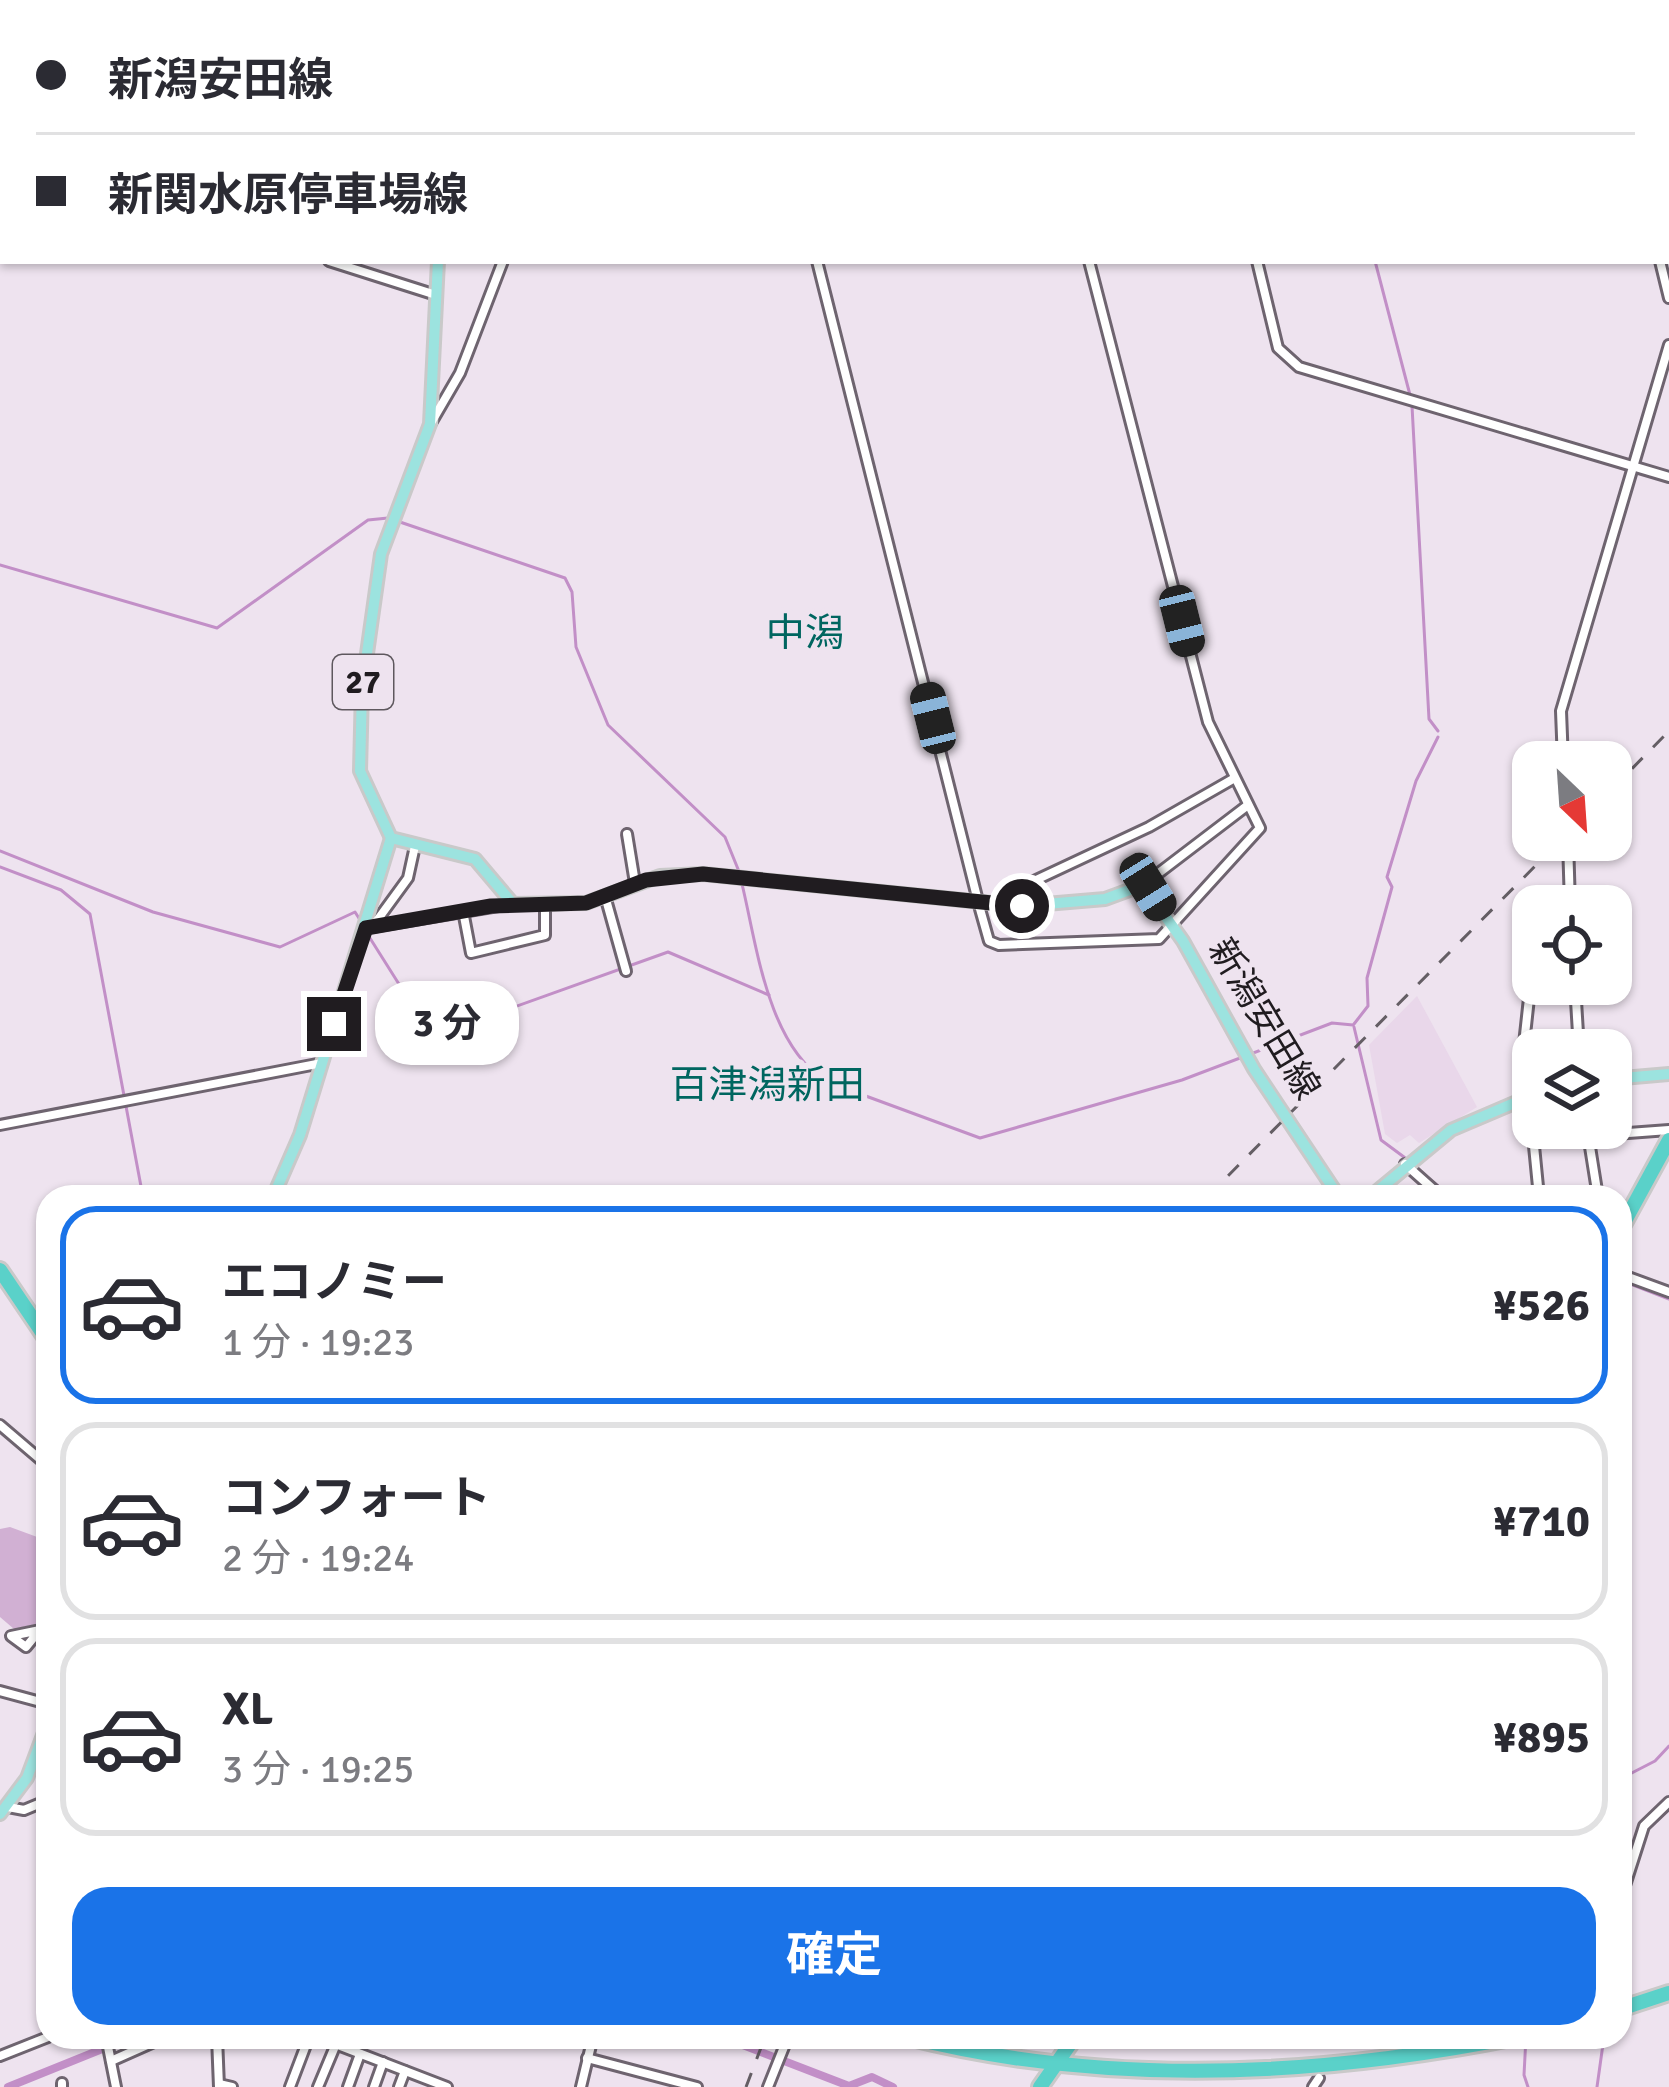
<!DOCTYPE html>
<html lang="ja">
<meta charset="utf-8">
<style>
body{margin:0;font-family:Signika,"Noto Sans JP",sans-serif;background:#f2f2f3;color:#2b2b33;height:100vh;display:flex;flex-direction:column;font-size:45px;white-space:nowrap}
*{box-sizing:border-box;margin:0}
p{font-size:39px;color:#7c7c81}
.icon{flex:none;width:66px;height:66px;fill:none;stroke:currentColor;stroke-width:2;stroke-linecap:round;stroke-linejoin:round}
.map{position:relative;flex:1;overflow:hidden}
.details{position:absolute;left:36px;top:1185px;width:1596px;height:864px;display:flex;flex-direction:column;background:#fff;border-radius:36px;box-shadow:0 3px 9px #0004}
.details>*{flex:none}
.banner{position:absolute;left:0px;top:0px;width:1671px;height:264px;box-shadow:0 3px 9px #0004;display:grid;align-content:center;height:264px;padding:0 36px;background:#fff}
.needle{width:78px;rotate:155deg}
.tools{position:absolute;left:1512px;top:741px;display:grid;gap:24px}
.tools a{display:grid;place-items:center;width:120px;height:120px;border-radius:24px;background:#fff;box-shadow:0 3px 9px #0004;font-size:60px}
.end{position:absolute;width:54px;height:54px;margin:-27px;border:15px solid #201c20;background:#fff;box-shadow:0 0 0 6px #fff}
.from{border-radius:50%}
.bubble{position:absolute;height:84px;border-radius:36px;background:#fff;box-shadow:0 3px 9px #0004;font-size:39px;font-weight:700;line-height:84px;text-align:center}
.car{position:absolute;width:36px;height:72px;margin:-36px -18px;border-radius:15px;box-shadow:0 0 9px 3px #0007;background:linear-gradient(#222 24%,#8ab4d8 0 40%,#222 0 76%,#8ab4d8 0 86%,#222 0)}
.banner b{display:flex;align-items:center;gap:42px;height:114px;font-size:45px}
.banner b+b{border-top:3px solid #e1e1e2}
.banner i{width:30px;height:30px;background:#2b2b33}
ul{padding:21px 0 0;list-style:none}
li{display:flex;align-items:center;gap:36px;height:198px;margin:0 24px 18px;padding:0 12px;border:6px solid #e1e1e2;border-radius:36px}
li div{flex:1}
li b{display:block;font-size:45px}
li em{font-style:normal;font-weight:700}
li.selected{border-color:#1a73e8}
li>.icon{width:108px;height:108px;stroke-width:1.5}
.cta{display:flex;gap:24px;margin-top:auto;padding:24px 36px}
.cta a{flex:1;height:138px;border-radius:36px;background:#1a73e8;color:#fff;font-size:48px;font-weight:700;line-height:138px;text-align:center}
.map>svg:first-child{display:block}
</style>
<div class="map">
<svg width="1669" height="2087" viewBox="0 0 1669 2087">
<rect width="100%" height="100%" fill="#eee3ef"/>
<polygon fill="#e9d7ea" points="1417,996 1477,1107 1419,1143 1410,1135 1397,1143 1385,1134 1369,1045"/>
<polygon fill="#d1b0d3" points="10,1527 48,1541 48,1598 37,1624 14,1629 0,1617 0,1529"/>
<g fill="none" stroke-linecap="round" stroke-linejoin="round">
<g stroke="#c28fc7" stroke-width="3">
<polyline points="1375,261 1410,395"/>
<polyline points="1412,406 1429,719 1438,731"/>
<polyline points="397,521 565,578 572,592 576,647 608,725 725,837 740,874"/>
<polyline points="0,565 217,628 368,520 388,518"/>
<polyline points="0,851 153,912 280,947 355,912 362,923"/>
<polyline points="0,867 61,890 90,914 143,1197"/>
<path d="M742,884C757,946 767,1042 825,1081L980,1138L1182,1080L1332,1023L1353,1025"/>
<polyline points="368,935 409,1000 464,1025 668,952 769,995"/>
<polyline points="1354,1024 1368,1006 1367,978 1392,887 1387,877 1416,781 1438,737"/>
<polyline points="1354,1027 1381,1140 1408,1160"/>
<polyline points="1414,1167 1452,1197"/>
<polyline points="1620,1280 1669,1299"/>
<polyline points="1620,1779 1655,1761 1669,1746"/>
<polyline points="1620,1935 1625,1899"/>
<polyline points="1526,2037 1524,2075 1528,2087"/>
<polyline points="1597,2087 1604,2037"/>
</g>
<g stroke="#c28fc7" stroke-width="8">
<polyline points="252,0 256,3"/>
<polyline points="649,0 685,0"/>
<polyline points="1361,3 1369,0"/>
<polyline points="722,2037 849,2086 872,2077 893,2087"/>
<polyline points="8,2087 132,2037"/>
</g>
<defs>
<g id="minor">
<polyline points="1040,0 1041,3"/>
<polyline points="1143,0 1145,3"/>
<polyline points="1592,0 1593,3"/>
<polyline points="971,3 975,0"/>
<polyline points="1060,3 1082,3"/>
<polyline points="0,161 3,162"/>
<polyline points="329,261 436,295"/>
<polyline points="817,261 980,909 989,941 999,945 1159,939 1260,828 1208,722 1089,261"/>
<polyline points="1257,261 1278,348 1299,367 1669,477"/>
<polyline points="1660,261 1669,298"/>
<polyline points="431,423 460,373 503,261"/>
<polyline points="1563,762 1561,711 1669,345"/>
<polyline points="627,834 635,883"/>
<polyline points="1568,840 1570,906"/>
<polyline points="1143,885 1248,805"/>
<polyline points="605,896 626,971"/>
<polyline points="1022,905 1021,887 1149,827 1233,779"/>
<polyline points="463,911 471,953 545,935 545,903"/>
<polyline points="373,926 408,878 415,846"/>
<polyline points="366,928 511,904"/>
<polyline points="1575,984 1579,1050"/>
<polyline points="0,1125 322,1063"/>
<polyline points="1587,1128 1598,1197"/>
<polyline points="1588,1136 1669,1130"/>
<polyline points="1405,1164 1442,1197"/>
<polyline points="1539,1197 1524,1044 1530,989 1525,942 1536,897 1570,900"/>
<polyline points="1620,1274 1669,1292"/>
<polyline points="0,1425 48,1466"/>
<polyline points="40,1630 11,1636 26,1647 48,1620"/>
<polyline points="0,1691 48,1704"/>
<polyline points="8,1807 24,1810 48,1800"/>
<polyline points="1620,1901 1644,1826 1669,1802"/>
<polyline points="106,2037 116,2087"/>
<polyline points="217,2037 219,2087"/>
<polyline points="317,2037 447,2087"/>
<polyline points="0,2056 48,2037"/>
<polyline points="587,2058 697,2087"/>
<polyline points="111,2061 165,2037"/>
<polyline points="219,2084 232,2087"/>
<polyline points="62,2087 62,2083"/>
<polyline points="290,2087 309,2037"/>
<polyline points="318,2087 336,2044"/>
<polyline points="348,2087 360,2054"/>
<polyline points="374,2087 383,2062"/>
<polyline points="399,2087 405,2071"/>
<polyline points="581,2087 593,2037"/>
<polyline points="768,2087 788,2037"/>
<polyline points="1313,2087 1319,2078"/>
</g>
<g id="major">
<polyline points="384,0 386,3"/>
<polyline points="438,261 430,424 381,554 362,689 360,771 391,838 475,859 513,904 586,903 660,876 703,874 1022,906 1105,899 1143,885 1183,941 1254,1069 1339,1197"/>
<polyline points="1611,1079 1669,1074"/>
<polyline points="273,1197 300,1135 391,838"/>
<polyline points="1370,1197 1451,1130 1533,1095"/>
<polyline points="0,1814 27,1778 48,1722"/>
</g>
<g id="highway">
<polyline points="1620,1230 1669,1140"/>
<polyline points="0,1270 48,1341"/>
<polyline points="1620,2009 1669,1993"/>
<path d="M908,2037C1107,2087 1316,2077 1516,2037"/>
<polyline points="1040,2087 1075,2037"/>
</g>
</defs>
<use href="#minor" stroke="#6e646f" stroke-width="14"/>
<use href="#major" stroke="#c9c9c9" stroke-width="16"/>
<use href="#highway" stroke="#c9c9c9" stroke-width="20"/>
<use href="#minor" stroke="#fff" stroke-width="8"/>
<use href="#major" stroke="#9ce3df" stroke-width="10"/>
<use href="#highway" stroke="#5ad1c9" stroke-width="14"/>
<g stroke="#645e64" stroke-width="3" stroke-dasharray="15 15" stroke-linecap="butt">
<polyline points="1611,790 1669,731"/>
<polyline points="1207,1197 1561,840"/>
<polyline points="746,2087 765,2037"/>
</g>
</g>
<g fill="none" stroke-linecap="round" stroke-linejoin="round">
<polyline stroke="#201c20" stroke-width="15" points="334,1024 366,928 491,906 586,903 646,880 703,874 1022,906"/>
</g>
<g text-anchor="middle" dominant-baseline="central" stroke-width="12" stroke-linejoin="round" paint-order="stroke">
<rect fill="#eee3ef" stroke="#5e585e" stroke-width="3" x="333" y="655" width="60" height="54" rx="9"/>
<g font-size="33" font-weight="bold" fill="#201c20">
<text x="363" y="682">27</text>
</g>
<g font-size="36" fill="#201c20" stroke="#eee3ef">
<text transform="translate(1264 1019) rotate(59)">新潟安田線</text>
</g>
<g font-size="39" fill="#006660" stroke="#eee3ef">
<text x="805" y="633">中潟</text>
<text x="767" y="1085">百津潟新田</text>
</g>
</g>
</svg>
<div class="tools">
<a><svg class="needle" viewBox="-14 -14 28 28"><path d="M0-13l5 13h-10z" fill="#e53935"/><path d="M0 13l5-13h-10z" fill="#7c7c81"/></svg></a>
<a><svg class="icon" aria-label="locate" viewBox="0 0 24 24"><circle cx="12" cy="12" r="6"/><path d="M12 2v4M12 18v4M2 12h4M18 12h4"/></svg></a>
<a><svg class="icon" aria-label="layers" viewBox="0 0 24 24"><path d="M12 4l9 5-9 5-9-5zM3 14l9 5 9-5"/></svg></a>
</div>
<i class="end from" style="left:1022px;top:906px"></i>
<i class="end" style="left:334px;top:1024px"></i>
<div class="bubble" style="left:375px;top:981px;width:144px">3 分</div>
<i class="car" style="left:1182px;top:621px;rotate:166deg"></i>
<i class="car" style="left:933px;top:718px;rotate:346deg"></i>
<i class="car" style="left:1148px;top:887px;rotate:148deg"></i>
<div class="banner">
<b><i class="from"></i>新潟安田線</b>
<b><i></i>新関水原停車場線</b>
</div>
<section class="details">
<ul>
<li class="selected"><svg class="icon" aria-label="car" viewBox="0 0 24 24"><path d="M5 17H2v-5l4-1 3-4h7l3 4 3 1v5h-3M9 17h6M6 11h13"/><circle cx="7" cy="17" r="2"/><circle cx="17" cy="17" r="2"/></svg><div><b>エコノミー</b><p>1 分 · 19:23</p></div><em>¥526</em></li>
<li><svg class="icon" aria-label="car" viewBox="0 0 24 24"><path d="M5 17H2v-5l4-1 3-4h7l3 4 3 1v5h-3M9 17h6M6 11h13"/><circle cx="7" cy="17" r="2"/><circle cx="17" cy="17" r="2"/></svg><div><b>コンフォート</b><p>2 分 · 19:24</p></div><em>¥710</em></li>
<li><svg class="icon" aria-label="car" viewBox="0 0 24 24"><path d="M5 17H2v-5l4-1 3-4h7l3 4 3 1v5h-3M9 17h6M6 11h13"/><circle cx="7" cy="17" r="2"/><circle cx="17" cy="17" r="2"/></svg><div><b>XL</b><p>3 分 · 19:25</p></div><em>¥895</em></li>
</ul>
<div class="cta"><a>確定</a></div>
</section>
</div>
